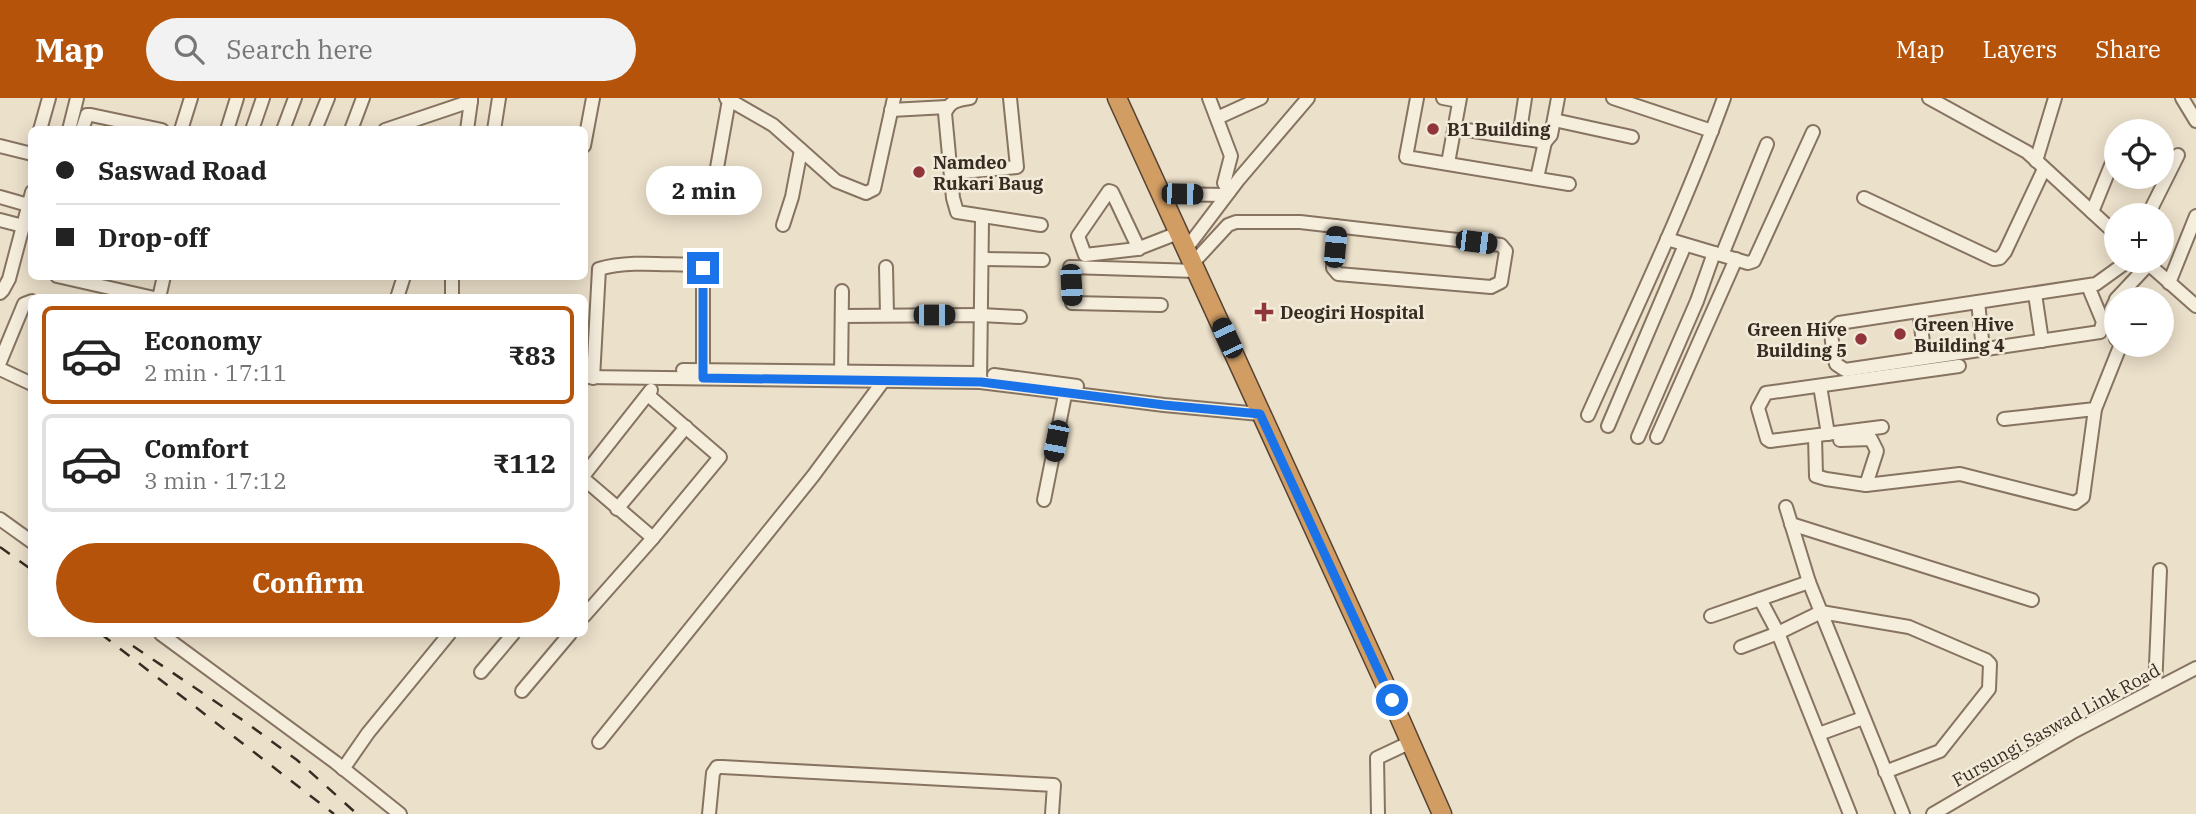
<!DOCTYPE html>
<meta charset="utf-8">
<style>
body{margin:0;font-family:"IBM Plex Serif",serif;background:#f2f2f2;color:#222;height:100vh;display:flex;flex-direction:column;font-size:26px;white-space:nowrap}
*{box-sizing:border-box;margin:0}
p{font-size:23px;color:#767676}
.icon{flex:none;width:38px;height:38px;fill:none;stroke:currentColor;stroke-width:2;stroke-linecap:round;stroke-linejoin:round}
.map{position:relative;flex:1;overflow:hidden}
.side{position:absolute;left:28px;top:196px;width:560px;height:343px;display:flex;flex-direction:column;background:#fff;border-radius:10px;box-shadow:0 4px 18px #0003}
.side>*{flex:none}
.hud{position:absolute;left:28px;top:28px;width:560px;height:154px;border-radius:10px;box-shadow:0 4px 18px #0003;display:grid;align-content:center;height:154px;padding:0 28px;background:#fff}
.fabs{position:absolute;left:2104px;top:21px;display:grid;gap:14px}
.fabs a{display:grid;place-items:center;width:70px;height:70px;border-radius:50%;background:#fff;box-shadow:0 4px 18px #0003;font-size:35px}
.end{position:absolute;width:32px;height:32px;margin:-16px;border:9px solid #1a73e8;background:#fff;box-shadow:0 0 0 4px #fff}
.from{border-radius:50%}
.bubble{position:absolute;height:49px;border-radius:24px;background:#fff;box-shadow:0 4px 18px #0003;font-size:23px;font-weight:700;line-height:49px;text-align:center}
.car{position:absolute;width:21px;height:42px;margin:-21px -10px;border-radius:9px;box-shadow:0 0 5px 2px #0007;background:linear-gradient(#222 24%,#8ab4d8 0 40%,#222 0 76%,#8ab4d8 0 86%,#222 0)}
.hud b{display:flex;align-items:center;gap:24px;height:66px;font-size:26px}
.hud b+b{border-top:2px solid #e0e0e0}
.hud i{width:18px;height:18px;background:#222}
ul{padding:12px 0 0;list-style:none}
li{display:flex;align-items:center;gap:21px;height:98px;margin:0 14px 10px;padding:0 14px;border:4px solid #e0e0e0;border-radius:10px}
li div{flex:1}
li b{display:block;font-size:26px}
li em{font-style:normal;font-weight:700}
li.on{border-color:#b45309}
li>.icon{width:63px;height:63px;stroke-width:1.5}
.cta{display:flex;gap:14px;margin-top:auto;padding:14px 28px}
.cta a{flex:1;height:80px;border-radius:42px;background:#b45309;color:#fff;font-size:28px;font-weight:700;line-height:80px;text-align:center}
header{display:flex;align-items:center;gap:42px;box-sizing:border-box;height:98px;padding:0 35px;background:#b45309;color:#fff}
header strong{font-size:33px}
nav{display:flex;gap:38px;margin-inline-start:auto;font-size:24px}
.search{width:490px;height:63px;background:#f2f2f2;display:flex;align-items:center;gap:18px;box-sizing:border-box;padding:0 24px;border-radius:38px;color:#767676;font-size:26px}
.map>svg:first-child{display:block}
</style>
<header>
<strong>Map</strong>
<div class="search"><svg class="icon" aria-label="search" viewBox="0 0 24 24"><circle cx="10" cy="10" r="6"/><path d="M15 15l6 6"/></svg>Search here</div>
<nav><a>Map</a><a>Layers</a><a>Share</a></nav>
</header>
<div class="map">
<svg width="2196" height="716" viewBox="0 0 2196 716">
<rect width="100%" height="100%" fill="#ebe0ca"/>
<g fill="none" stroke-linecap="round" stroke-linejoin="round">
<defs>
<g id="minor">
<polyline points="726,0 773,27 836,83 866,95 874,91 894,0"/>
<path d="M970,0C957,2 950,3 945,15L953,100L957,114L1041,127"/>
<polyline points="1209,0 1231,58 1224,85 1229,94"/>
<polyline points="1417,0 1406,59 1569,86"/>
<polyline points="1443,0 1459,3"/>
<polyline points="1613,0 1712,33"/>
<polyline points="1929,0 2027,54 2116,136"/>
<polyline points="2182,0 2196,23"/>
<polyline points="891,12 947,9"/>
<polyline points="1217,20 1261,0"/>
<polyline points="1554,22 1632,39"/>
<polyline points="1454,30 1545,44 1551,37 1558,0"/>
<polyline points="40,32 49,0"/>
<polyline points="69,32 77,0"/>
<polyline points="82,32 87,17 91,17 162,32"/>
<polyline points="181,32 191,0"/>
<polyline points="227,32 237,0"/>
<polyline points="252,32 263,0"/>
<polyline points="283,32 295,0"/>
<polyline points="315,32 328,0"/>
<polyline points="351,32 363,0"/>
<polyline points="385,32 471,3 471,0"/>
<polyline points="467,32 471,3"/>
<polyline points="494,32 499,0"/>
<polyline points="1519,39 1525,0"/>
<polyline points="0,48 32,56"/>
<polyline points="584,48 593,0"/>
<polyline points="2036,63 2055,0"/>
<polyline points="1448,65 1460,0"/>
<polyline points="951,75 1017,69 1010,0"/>
<polyline points="1537,80 1545,44"/>
<polyline points="1161,96 1226,97"/>
<polyline points="712,98 729,2"/>
<polyline points="0,99 28,107"/>
<polyline points="1864,100 1994,161 2000,160 2005,154 2044,71"/>
<polyline points="2092,114 2116,55"/>
<polyline points="2148,117 2178,57"/>
<polyline points="0,122 23,128"/>
<polyline points="783,127 792,99 801,52"/>
<polyline points="1667,141 1748,165 1754,163 1813,34"/>
<polyline points="1139,151 1112,94 1109,93 1078,138 1085,157 1137,151 1178,135"/>
<polyline points="1186,151 1239,81 1308,0"/>
<polyline points="1722,157 1767,46"/>
<polyline points="982,161 1043,162"/>
<polyline points="2145,163 2196,208"/>
<polyline points="1192,166 1228,127 1236,124 1300,124 1501,147 1506,153 1501,184 1491,189 1338,176 1333,170 1337,128"/>
<polyline points="886,169 887,217"/>
<polyline points="57,178 154,200"/>
<polyline points="2169,185 2196,118"/>
<path d="M2088,188L2103,224L2100,234L1845,272L1836,266C1834,252 1826,233 1839,225L2096,186L2128,163"/>
<polyline points="0,195 3,192 9,181 32,94"/>
<polyline points="2035,196 2042,243"/>
<polyline points="159,200 164,178"/>
<polyline points="397,200 404,178"/>
<polyline points="452,200 452,178"/>
<polyline points="2116,201 2149,166"/>
<polyline points="2116,202 2111,212 2116,241"/>
<polyline points="1978,204 1983,251"/>
<polyline points="1161,207 1072,205 1070,169 1196,173"/>
<polyline points="1919,213 1925,260"/>
<polyline points="842,218 981,217 1020,219"/>
<polyline points="0,264 24,206 32,203"/>
<polyline points="0,271 32,286"/>
<polyline points="683,272 976,275"/>
<polyline points="994,277 1077,288"/>
<polyline points="841,278 842,193"/>
<polyline points="584,279 980,284 1164,307 1260,316"/>
<path d="M593,280L599,171C629,162 666,167 698,167L703,170V277"/>
<polyline points="980,284 982,121"/>
<polyline points="1820,288 1828,336"/>
<polyline points="648,297 720,359 653,440"/>
<path d="M1588,317C1635,212 1685,108 1724,0"/>
<polyline points="2004,321 2095,311 2119,251"/>
<polyline points="1608,328 1685,147"/>
<polyline points="1882,329 1770,343 1767,341 1758,310 1766,295 1959,268"/>
<polyline points="1815,338 1816,378 1826,381 1866,387 1960,376 2075,405 2083,399 2095,311"/>
<polyline points="1638,339 1697,203 1714,155"/>
<polyline points="1657,339 1736,161"/>
<polyline points="1840,342 1871,341 1877,353 1866,387"/>
<polyline points="584,377 651,292"/>
<polyline points="584,381 653,440 584,518"/>
<polyline points="1044,402 1067,287"/>
<polyline points="617,411 686,329"/>
<polyline points="0,421 32,444"/>
<polyline points="1791,426 2032,502"/>
<polyline points="1760,501 1778,535 1850,716"/>
<polyline points="1711,518 1809,484"/>
<polyline points="161,536 335,664 400,716"/>
<polyline points="1741,549 1778,535 1821,514 1809,484 1786,409"/>
<polyline points="481,574 513,536"/>
<polyline points="2155,591 2160,472"/>
<polyline points="522,593 570,536"/>
<polyline points="1819,636 1863,620"/>
<polyline points="599,644 813,378 887,278"/>
<polyline points="343,671 368,635 449,536"/>
<polyline points="1885,674 1940,653 1989,591 1990,566 1986,562 1909,529 1821,514 1903,716"/>
<polyline points="709,716 713,675 717,669 722,669 1054,687 1052,716"/>
<polyline points="1378,716 1377,660 1411,644"/>
<polyline points="1933,716 2071,635 2196,570"/>
</g>
<polyline id="highway" points="1117,0 1383,582 1442,716"/>
</defs>
<use href="#minor" stroke="#867360" stroke-width="16"/>
<use href="#highway" stroke="#554233" stroke-width="21"/>
<use href="#minor" stroke="#f6eedd" stroke-width="12"/>
<use href="#highway" stroke="#d29d63" stroke-width="18"/>
<g stroke="#382c22" stroke-width="2.5" stroke-dasharray="12 12" stroke-linecap="butt">
<polyline points="0,449 32,472"/>
<polyline points="101,536 334,716"/>
<polyline points="133,548 244,623 297,662 357,716"/>
</g>
</g>
<g fill="none" stroke-linecap="round" stroke-linejoin="round">
<polyline stroke="#1a73e8" stroke-width="9" points="703,170 703,280 981,284 1164,307 1260,316 1392,602"/>
</g>
<g fill="#903539" stroke="#f3ebd9" stroke-width="2.5">
<circle cx="1433" cy="31" r="7"/>
<circle cx="919" cy="74" r="7"/>
<path d="M1260.5 203.5h7v7h7v7h-7v7h-7v-7h-7v-7h7z"/>
<circle cx="1900" cy="236" r="7"/>
<circle cx="1861" cy="241" r="7"/>
</g>
<g text-anchor="middle" dominant-baseline="central" stroke-width="5" stroke-linejoin="round" paint-order="stroke">
<g font-size="18" font-weight="bold" fill="#382c22" stroke="#f3ebd9" text-anchor="start">
<text x="1447" y="31">B1 Building</text>
<text x="933" y="64">Namdeo<tspan x="933" dy="21">Rukari Baug</tspan></text>
<text x="1280" y="214">Deogiri Hospital</text>
<text x="1914" y="226">Green Hive<tspan x="1914" dy="21">Building 4</tspan></text>
<text x="1847" y="231" text-anchor="end">Green Hive<tspan x="1847" dy="21">Building 5</tspan></text>
</g>
<g font-size="18" fill="#382c22" stroke="#f3ebd9">
<text transform="translate(2056 627) rotate(-29)">Fursungi Saswad Link Road</text>
</g>
</g>
</svg>
<div class="fabs">
<a><svg class="icon" aria-label="locate" viewBox="0 0 24 24"><circle cx="12" cy="12" r="6"/><path d="M12 2v4M12 18v4M2 12h4M18 12h4"/></svg></a>
<a>+</a>
<a>−</a>
</div>
<i class="end from" style="left:1392px;top:602px"></i>
<i class="end" style="left:703px;top:170px"></i>
<div class="bubble" style="left:646px;top:68px;width:116px">2 min</div>
<i class="car" style="left:1182px;top:96px;rotate:91deg"></i>
<i class="car" style="left:1476px;top:144px;rotate:97deg"></i>
<i class="car" style="left:1335px;top:149px;rotate:5deg"></i>
<i class="car" style="left:1071px;top:187px;rotate:177deg"></i>
<i class="car" style="left:934px;top:217px;rotate:90deg"></i>
<i class="car" style="left:1227px;top:240px;rotate:335deg"></i>
<i class="car" style="left:1056px;top:343px;rotate:191deg"></i>
<div class="hud">
<b><i class="from"></i>Saswad Road</b>
<b><i></i>Drop-off</b>
</div>
<section class="side">
<ul>
<li class="on"><svg class="icon" aria-label="car" viewBox="0 0 24 24"><path d="M5 17H2v-5l4-1 3-4h7l3 4 3 1v5h-3M9 17h6M6 11h13"/><circle cx="7" cy="17" r="2"/><circle cx="17" cy="17" r="2"/></svg><div><b>Economy</b><p>2 min · 17:11</p></div><em>₹83</em></li>
<li><svg class="icon" aria-label="car" viewBox="0 0 24 24"><path d="M5 17H2v-5l4-1 3-4h7l3 4 3 1v5h-3M9 17h6M6 11h13"/><circle cx="7" cy="17" r="2"/><circle cx="17" cy="17" r="2"/></svg><div><b>Comfort</b><p>3 min · 17:12</p></div><em>₹112</em></li>
</ul>
<div class="cta"><a>Confirm</a></div>
</section>
</div>
